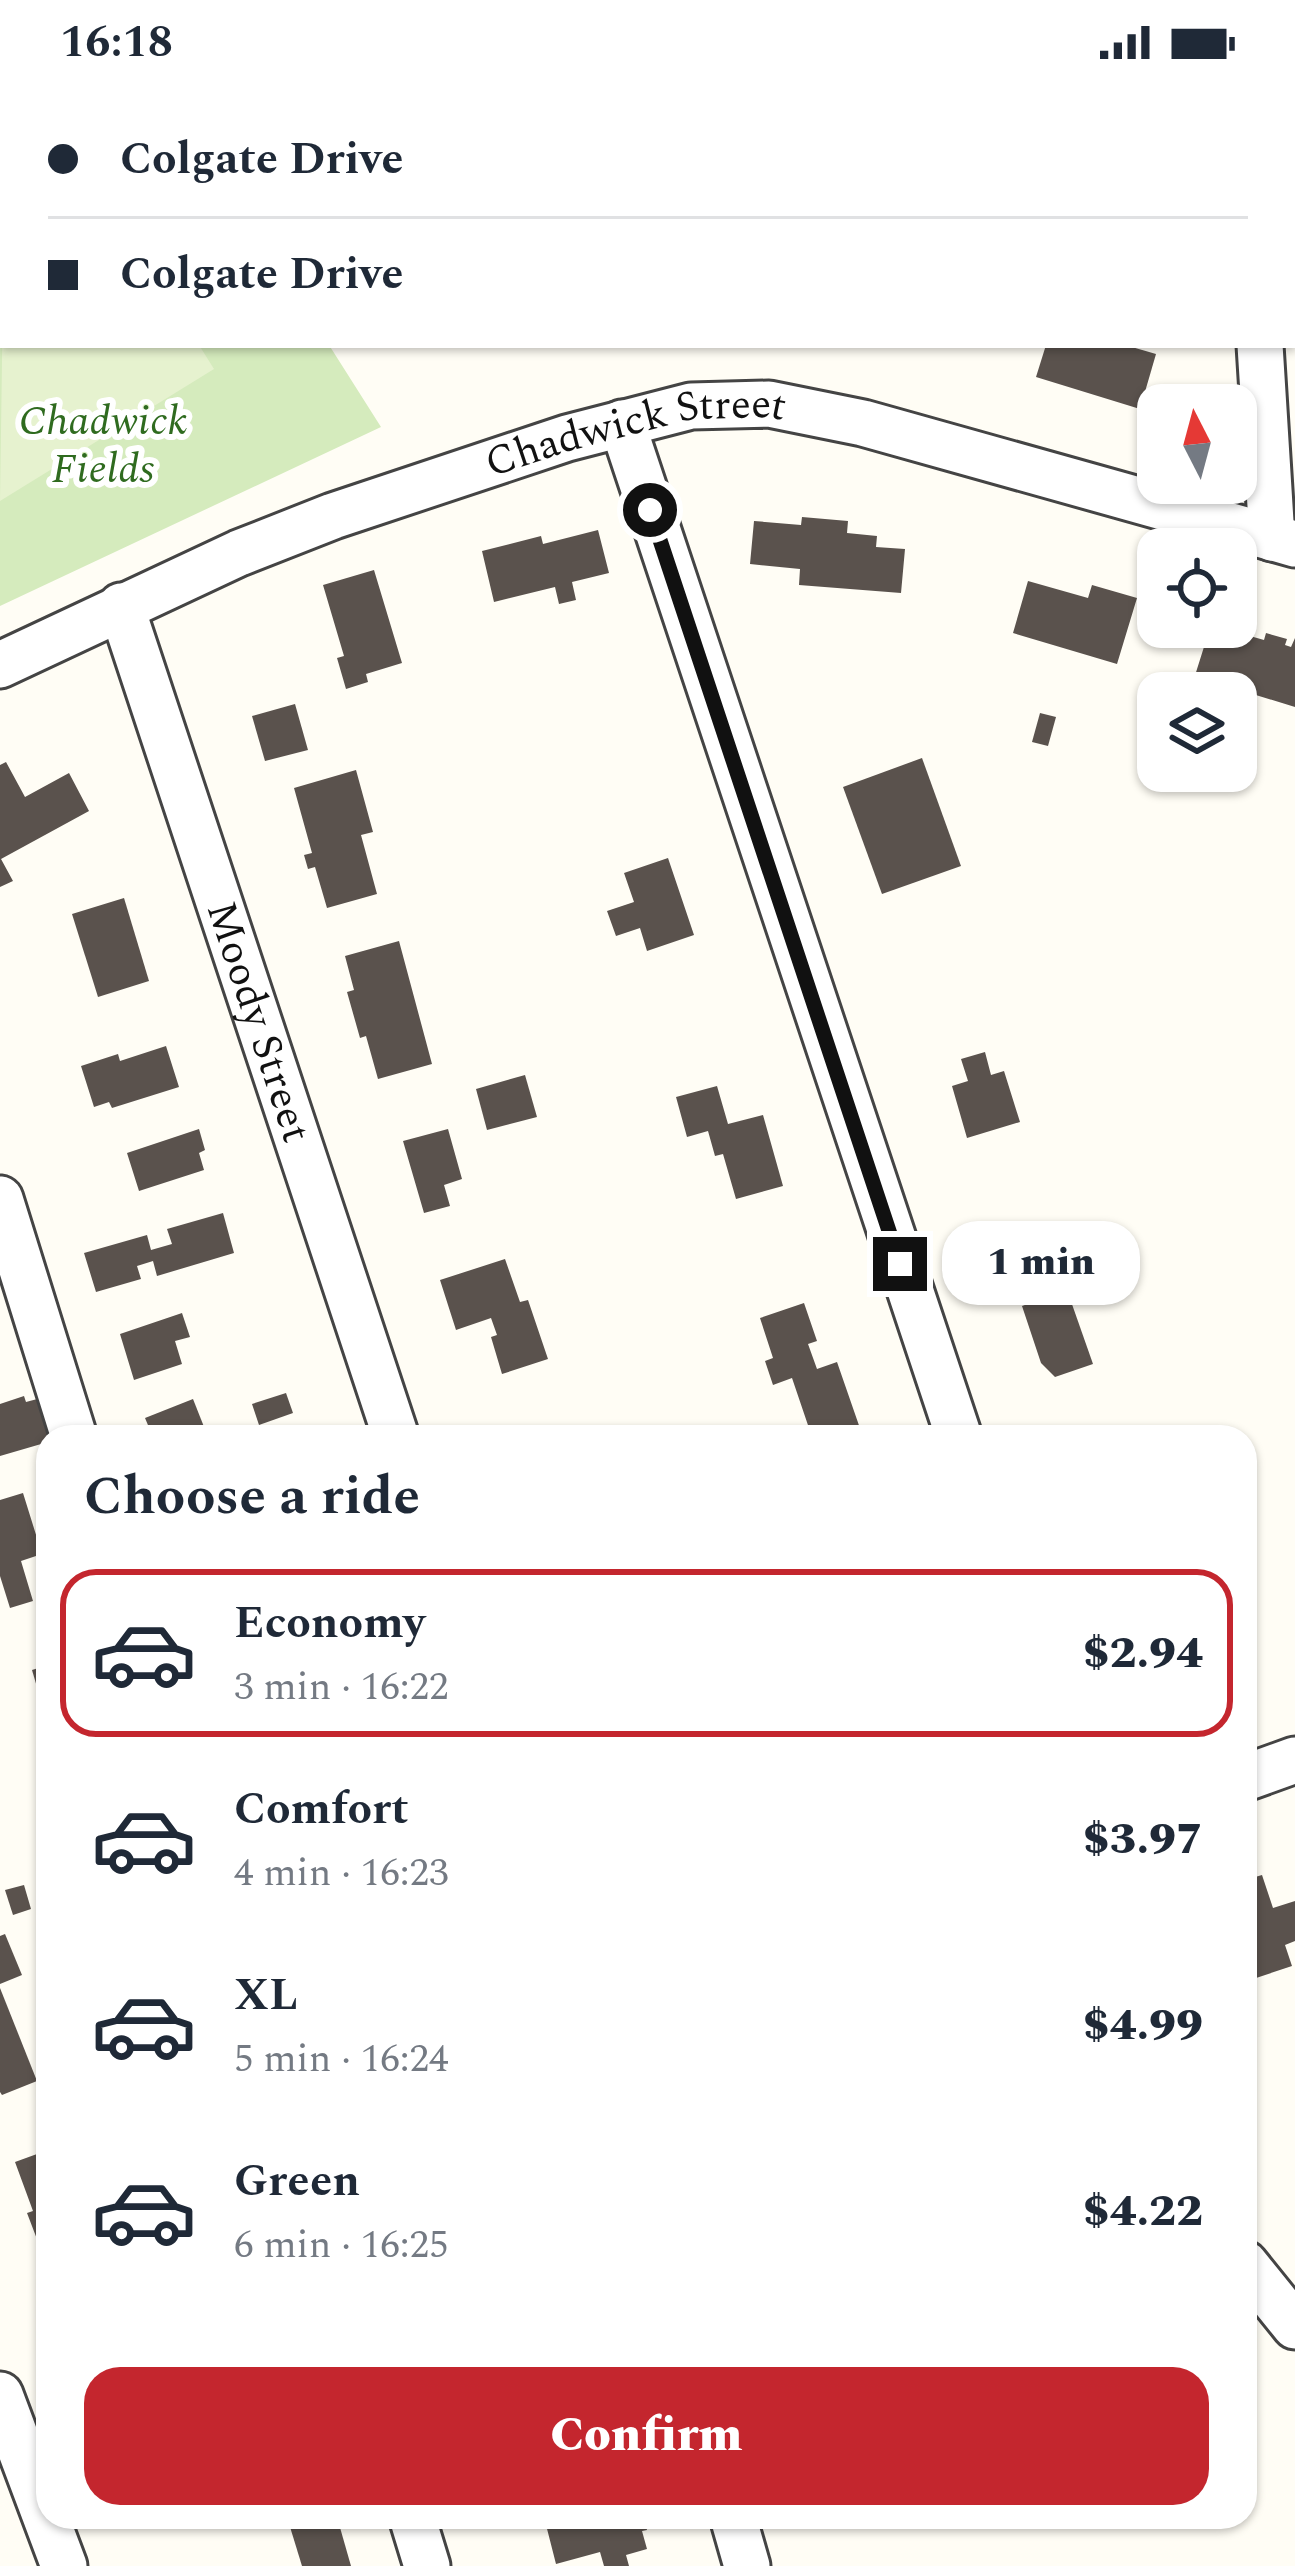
<!DOCTYPE html>
<meta charset="utf-8">
<style>
body{margin:0;font-family:Spectral,serif;background:#f2f2f3;color:#1f2937;height:100vh;display:flex;flex-direction:column;font-size:45px;white-space:nowrap}
*{box-sizing:border-box;margin:0}
p{font-size:39px;color:#747a83}
.icon{flex:none;width:66px;height:66px;fill:none;stroke:currentColor;stroke-width:2;stroke-linecap:round;stroke-linejoin:round}
.map{position:relative;flex:1;overflow:hidden}
.drawer{position:absolute;left:36px;top:1341px;width:1221px;height:1104px;display:flex;flex-direction:column;background:#fff;border-radius:36px;box-shadow:0 3px 9px #0004}
.drawer>*{flex:none}
.banner{position:absolute;left:0px;top:0px;width:1296px;height:264px;box-shadow:0 3px 9px #0004;display:grid;align-content:center;height:264px;padding:0 48px;background:#fff}
.needle{width:78px;rotate:354deg}
.controls{position:absolute;left:1137px;top:300px;display:grid;gap:24px}
.controls a{display:grid;place-items:center;width:120px;height:120px;border-radius:24px;background:#fff;box-shadow:0 3px 9px #0004;font-size:60px}
.end{position:absolute;width:54px;height:54px;margin:-27px;border:15px solid #111;background:#fff;box-shadow:0 0 0 6px #fff}
.from{border-radius:50%}
.bubble{position:absolute;height:84px;border-radius:36px;background:#fff;box-shadow:0 3px 9px #0004;font-size:39px;font-weight:800;line-height:84px;text-align:center}
.banner b{display:flex;align-items:center;gap:42px;height:114px;font-size:45px}
.banner b+b{border-top:3px solid #e0e1e3}
.banner i{width:30px;height:30px;background:#1f2937}
ul{padding:0;list-style:none}
li{display:flex;align-items:center;gap:36px;height:168px;margin:0 24px 18px;padding:0 24px;border:6px solid transparent;border-radius:36px}
li div{flex:1}
li b{display:block;font-size:45px}
li em{font-style:normal;font-weight:800}
li.active{border-color:#c4262e}
li>.icon{width:108px;height:108px;stroke-width:1.5}
h2{padding:0 48px;font-size:54px;line-height:144px}
.primary-button{display:flex;gap:24px;margin-top:auto;padding:24px 48px}
.primary-button a{flex:1;height:138px;border-radius:36px;background:#c4262e;color:#fff;font-size:48px;font-weight:800;line-height:138px;text-align:center}
.status{display:flex;justify-content:space-between;align-items:center;height:84px;padding:0 60px;background:#fff;direction:ltr}
.status svg{height:33px;fill:currentColor}
.map>svg:first-child{display:block}
</style>
<div class="status"><b>16:18</b><svg viewBox="0 0 49 12"><path d="M0 12V9h3v3zM5 12V6h3v6zM10 12V3h3v9zM15 12V0h3v12zM26 1h20v11H26zM47 4h2v5h-2z"/></svg></div>
<div class="map">
<svg width="1295" height="2482" viewBox="0 0 1295 2482">
<rect width="100%" height="100%" fill="#fffdf5"/>
<polygon fill="#d5ebbd" points="0,0 167,3 3,3 3,261 329,261 381,343 0,522"/>
<polygon fill="#e6f2cf" points="3,207 3,261 199,261 214,285 0,417"/>
<g fill="#5a524d">
<polygon points="1046,261 1125,261 1156,270 1140,325 1036,293"/>
<polygon points="802,433 848,437 847,449 877,452 876,463 905,465 901,509 799,501 800,485 750,480 754,437 801,441"/>
<polygon points="598,446 609,489 572,498 576,516 559,520 555,503 494,518 482,467 541,452 543,460"/>
<polygon points="374,486 402,579 366,590 368,598 346,605 337,574 344,572 323,501"/>
<polygon points="1028,497 1088,514 1092,501 1137,514 1117,580 1013,549"/>
<polygon points="1236,541 1252,546 1250,552 1264,556 1266,549 1287,555 1285,561 1291,563 1295,554 1295,623 1220,600 1218,609 1192,601 1209,547 1200,543"/>
<polygon points="295,620 308,666 265,677 252,632"/>
<polygon points="1040,629 1056,633 1048,662 1032,658"/>
<polygon points="922,674 961,782 882,810 843,703"/>
<polygon points="6,678 25,713 69,689 89,727 1,775 13,797 0,803 0,681"/>
<polygon points="356,686 373,748 361,751 377,810 327,824 315,783 308,785 304,771 312,769 294,704"/>
<polygon points="668,774 694,851 647,867 640,844 616,852 607,827 634,818 624,789"/>
<polygon points="124,814 149,897 98,913 72,830"/>
<polygon points="399,857 432,980 378,995 366,952 360,954 347,908 354,906 345,872"/>
<polygon points="166,962 179,1003 112,1024 109,1018 94,1023 81,982 118,970 120,977"/>
<polygon points="985,968 991,991 1004,987 1020,1038 967,1054 952,1002 968,997 961,975"/>
<polygon points="525,991 537,1033 487,1046 476,1005"/>
<polygon points="717,1002 728,1040 763,1031 783,1102 736,1115 723,1070 715,1072 708,1047 687,1053 676,1013"/>
<polygon points="199,1045 205,1066 199,1069 204,1086 139,1107 127,1069"/>
<polygon points="448,1045 462,1095 444,1101 450,1122 424,1129 403,1057"/>
<polygon points="223,1129 234,1169 157,1192 153,1177 137,1182 141,1195 96,1208 84,1169 147,1151 151,1166 172,1160 167,1145"/>
<polygon points="505,1175 520,1218 528,1216 548,1275 502,1290 491,1253 497,1251 491,1234 456,1246 440,1196"/>
<polygon points="1067,1206 1093,1280 1055,1293 1041,1279 1022,1222"/>
<polygon points="804,1219 817,1257 808,1260 817,1285 837,1278 863,1353 812,1353 792,1294 773,1301 765,1277 773,1274 760,1234"/>
<polygon points="182,1229 190,1253 175,1257 182,1280 134,1296 120,1250"/>
<polygon points="286,1309 293,1329 259,1341 252,1320"/>
<polygon points="24,1312 26,1318 41,1314 52,1353 48,1353 48,1358 0,1372 0,1320"/>
<polygon points="193,1315 208,1353 153,1353 145,1334"/>
<polygon points="23,1409 42,1470 21,1477 33,1517 10,1524 0,1492 0,1416"/>
<polygon points="48,1581 48,1637 47,1637 32,1586"/>
<polygon points="1262,1791 1273,1824 1295,1817 1295,1857 1285,1861 1292,1882 1247,1897 1245,1796"/>
<polygon points="24,1801 31,1825 13,1831 5,1806"/>
<polygon points="5,1850 22,1891 0,1900 0,1852"/>
<polygon points="0,1904 37,1997 2,2011 0,2008"/>
<polygon points="48,2066 48,2160 40,2163 27,2129 33,2127 15,2078"/>
<polygon points="287,2433 337,2433 351,2482 302,2482"/>
<polygon points="544,2433 644,2433 647,2446 642,2447 647,2465 626,2471 629,2482 604,2482 600,2468 556,2480"/>
</g>
<g fill="none" stroke-linecap="round" stroke-linejoin="round">
<defs>
<g id="minor">
<polyline points="1237,0 1238,3"/>
<polyline points="1260,261 1272,454"/>
<polyline points="622,339 959,1353"/>
<path id="s1" d="M121,522L396,1353"/>
<path id="s2" d="M0,581L239,469L333,432L567,354L691,322L769,320L863,339L1295,460"/>
<polyline points="0,1115 74,1353"/>
<polyline points="1245,1694 1295,1676"/>
<polyline points="1245,2180 1295,2242"/>
<polyline points="0,2311 64,2482"/>
<polyline points="412,2433 427,2482"/>
<polyline points="733,2433 747,2482"/>
</g>
</defs>
<use href="#minor" stroke="#444" stroke-width="51"/>
<use href="#minor" stroke="#fff" stroke-width="45"/>
</g>
<g fill="none" stroke-linecap="round" stroke-linejoin="round">
<polyline stroke="#111" stroke-width="15" points="650,426 900,1180"/>
</g>
<g text-anchor="middle" dominant-baseline="central" stroke-width="12" stroke-linejoin="round" paint-order="stroke">
<g font-size="42" font-style="italic" fill="#2f6b1f" stroke="#fff">
<text x="103" y="337">Chadwick<tspan x="103" dy="48">Fields</tspan></text>
</g>
<g font-size="42" fill="#111" stroke="#fff">
<text stroke="none"><textPath href="#s2" startOffset="681">Chadwick Street</textPath></text>
<text stroke="none"><textPath href="#s1" startOffset="438">Moody Street</textPath></text>
</g>
</g>
</svg>
<div class="controls">
<a><svg class="needle" viewBox="-14 -14 28 28"><path d="M0-13l5 13h-10z" fill="#e53935"/><path d="M0 13l5-13h-10z" fill="#747a83"/></svg></a>
<a><svg class="icon" aria-label="locate" viewBox="0 0 24 24"><circle cx="12" cy="12" r="6"/><path d="M12 2v4M12 18v4M2 12h4M18 12h4"/></svg></a>
<a><svg class="icon" aria-label="layers" viewBox="0 0 24 24"><path d="M12 4l9 5-9 5-9-5zM3 14l9 5 9-5"/></svg></a>
</div>
<i class="end from" style="left:650px;top:426px"></i>
<i class="end" style="left:900px;top:1180px"></i>
<div class="bubble" style="left:942px;top:1137px;width:198px">1 min</div>
<div class="banner">
<b><i class="from"></i>Colgate Drive</b>
<b><i></i>Colgate Drive</b>
</div>
<section class="drawer">
<h2>Choose a ride</h2>
<ul>
<li class="active"><svg class="icon" aria-label="car" viewBox="0 0 24 24"><path d="M5 17H2v-5l4-1 3-4h7l3 4 3 1v5h-3M9 17h6M6 11h13"/><circle cx="7" cy="17" r="2"/><circle cx="17" cy="17" r="2"/></svg><div><b>Economy</b><p>3 min · 16:22</p></div><em>$2.94</em></li>
<li><svg class="icon" aria-label="car" viewBox="0 0 24 24"><path d="M5 17H2v-5l4-1 3-4h7l3 4 3 1v5h-3M9 17h6M6 11h13"/><circle cx="7" cy="17" r="2"/><circle cx="17" cy="17" r="2"/></svg><div><b>Comfort</b><p>4 min · 16:23</p></div><em>$3.97</em></li>
<li><svg class="icon" aria-label="car" viewBox="0 0 24 24"><path d="M5 17H2v-5l4-1 3-4h7l3 4 3 1v5h-3M9 17h6M6 11h13"/><circle cx="7" cy="17" r="2"/><circle cx="17" cy="17" r="2"/></svg><div><b>XL</b><p>5 min · 16:24</p></div><em>$4.99</em></li>
<li><svg class="icon" aria-label="car" viewBox="0 0 24 24"><path d="M5 17H2v-5l4-1 3-4h7l3 4 3 1v5h-3M9 17h6M6 11h13"/><circle cx="7" cy="17" r="2"/><circle cx="17" cy="17" r="2"/></svg><div><b>Green</b><p>6 min · 16:25</p></div><em>$4.22</em></li>
</ul>
<div class="primary-button"><a>Confirm</a></div>
</section>
</div>
